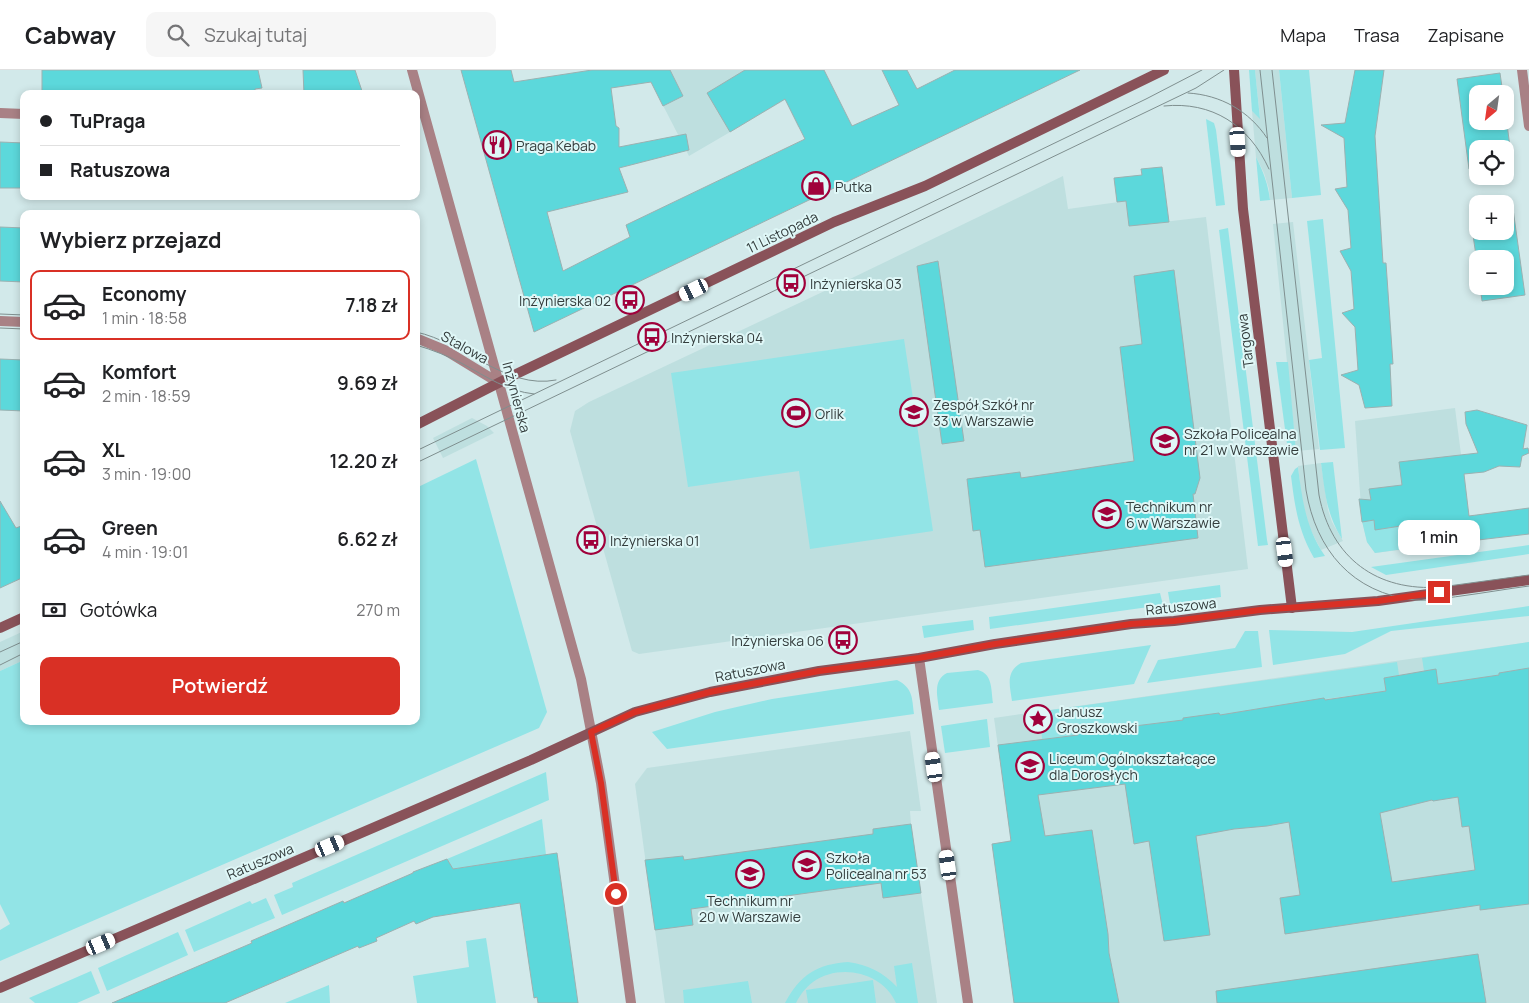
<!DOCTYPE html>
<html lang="pl">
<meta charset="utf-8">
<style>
body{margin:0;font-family:Manrope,sans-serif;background:#f6f6f6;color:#202124;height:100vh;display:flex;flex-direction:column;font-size:19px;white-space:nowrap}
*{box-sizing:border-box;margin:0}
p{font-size:16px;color:#757577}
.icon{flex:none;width:28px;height:28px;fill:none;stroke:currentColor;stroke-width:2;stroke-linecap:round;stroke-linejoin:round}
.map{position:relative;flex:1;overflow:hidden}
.drawer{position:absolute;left:20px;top:140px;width:400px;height:515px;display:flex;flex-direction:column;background:#fff;border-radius:10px;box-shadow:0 2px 8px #0003}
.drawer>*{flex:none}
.banner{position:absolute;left:20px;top:20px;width:400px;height:110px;border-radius:10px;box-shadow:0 2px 8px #0003;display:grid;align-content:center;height:110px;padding:0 20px;background:#fff}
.needle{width:32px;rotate:209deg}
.fabs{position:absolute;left:1469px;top:15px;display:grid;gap:10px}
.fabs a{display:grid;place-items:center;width:45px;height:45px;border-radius:10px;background:#fff;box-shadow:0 2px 8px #0003;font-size:25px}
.end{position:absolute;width:22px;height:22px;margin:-11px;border:6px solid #d93025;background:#fff;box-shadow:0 0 0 2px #fff}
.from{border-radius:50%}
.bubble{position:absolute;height:35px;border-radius:10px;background:#fff;box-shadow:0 2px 8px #0003;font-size:16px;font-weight:600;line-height:35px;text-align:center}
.car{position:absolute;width:15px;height:30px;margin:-15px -8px;border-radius:6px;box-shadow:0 0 4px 1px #0007;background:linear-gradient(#fff 24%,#345 0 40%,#fff 0 76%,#345 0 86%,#fff 0)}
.banner b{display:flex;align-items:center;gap:18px;height:48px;font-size:19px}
.banner b+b{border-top:1px solid #e0e0e0}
.banner i{width:12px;height:12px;background:#202124}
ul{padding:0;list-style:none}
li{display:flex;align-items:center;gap:15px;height:70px;margin:0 10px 8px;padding:0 10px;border:2px solid transparent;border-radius:10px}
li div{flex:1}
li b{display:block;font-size:19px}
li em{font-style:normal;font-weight:600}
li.current{border-color:#d93025}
li>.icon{width:45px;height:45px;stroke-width:1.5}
h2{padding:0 20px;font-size:22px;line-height:60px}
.pay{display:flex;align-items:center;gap:12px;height:55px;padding:0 20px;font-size:19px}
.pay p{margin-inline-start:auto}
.primary-button{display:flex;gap:10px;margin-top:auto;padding:10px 20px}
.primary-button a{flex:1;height:58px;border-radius:10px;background:#d93025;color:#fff;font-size:20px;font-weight:600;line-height:58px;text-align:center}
header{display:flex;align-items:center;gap:30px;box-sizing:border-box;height:70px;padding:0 25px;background:#fff;border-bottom:1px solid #e0e0e0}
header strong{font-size:24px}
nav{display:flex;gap:28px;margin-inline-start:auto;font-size:18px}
.search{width:350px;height:45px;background:#f6f6f6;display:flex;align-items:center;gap:12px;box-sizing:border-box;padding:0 18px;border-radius:10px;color:#757577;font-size:19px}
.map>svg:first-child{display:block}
</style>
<header>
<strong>Cabway</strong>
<div class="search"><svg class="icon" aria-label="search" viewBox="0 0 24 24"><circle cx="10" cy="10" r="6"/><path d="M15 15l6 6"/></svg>Szukaj tutaj</div>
<nav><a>Mapa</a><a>Trasa</a><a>Zapisane</a></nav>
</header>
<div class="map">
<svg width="1529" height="933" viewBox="0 0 1529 933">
<rect width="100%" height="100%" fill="#d2e9ea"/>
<g fill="#bedfdf">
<polygon points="647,0 798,0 806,60 798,57 785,30 689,86 651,12 652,10"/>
<polygon points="1255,0 1279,0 1292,128 1270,130 1269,119 1264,103 1256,87 1252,41 1260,48"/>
<polygon points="1063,106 1068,139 1126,131 1129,156 1206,147 1248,499 639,584 632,581 570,361 575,341 589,332 850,209"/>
<polygon points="1293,152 1319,379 1296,381 1273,154"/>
<polygon points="1455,338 1469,446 1529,438 1529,464 1375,483 1367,472 1362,451 1355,351"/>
<polygon points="472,348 487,356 494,363 443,388 433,368"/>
<polygon points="1321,393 1328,440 1332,452 1343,471 1321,480 1310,459 1306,447 1301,424 1298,396"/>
<polygon points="24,561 24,590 0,601 0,572"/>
<polygon points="1529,572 1529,933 1014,933 992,774 1011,770 994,648"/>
<polygon points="910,661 921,741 910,741 911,754 937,933 665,933 635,714 647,698"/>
</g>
<g fill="#92e4e6">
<polygon points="1249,0 1255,0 1260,49 1252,41"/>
<polygon points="1279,0 1309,0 1321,125 1292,128"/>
<polygon points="1206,49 1214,53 1216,60 1225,135 1216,136"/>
<path d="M1256,87C1263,101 1268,114 1270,130L1260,131Z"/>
<polygon points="1323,149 1345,378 1320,380 1309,290 1322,288 1307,151"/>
<polygon points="1228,158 1267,470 1268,475 1258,476 1219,160"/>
<polygon points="904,269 933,461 810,479 799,401 688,417 671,303"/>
<polygon points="1276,292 1288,292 1296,381 1289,379 1287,374"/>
<polygon points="476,389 547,642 539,658 0,891 0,860 10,854 0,834 0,601 24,590 24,651 416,651 416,418"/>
<path d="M1333,392L1342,469C1326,443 1325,422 1321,393Z"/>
<path d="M1298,397C1302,429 1306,459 1325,486L1314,488C1298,460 1295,437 1291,406L1295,399Z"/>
<polygon points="1374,450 1375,459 1407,455 1410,478 1375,483 1367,472 1362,451"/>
<polygon points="1529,475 1529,484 1386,505 1371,497"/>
<polygon points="1220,515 1221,527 1170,534 1168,522"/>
<polygon points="1160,523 1163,535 990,559 989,547"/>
<polygon points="1529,536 1529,546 1391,561 1345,584 1273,595 1269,560 1352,562"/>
<polygon points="973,550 974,560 924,568 922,556"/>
<polygon points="1245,561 1258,561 1262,597 1147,613 1158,590 1235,578"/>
<polygon points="1529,572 1529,598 1499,603 1499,605 1438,614 1424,601 1422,588"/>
<path d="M1151,575L1134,614L1012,631C1010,616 1005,602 1021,593Z"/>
<polygon points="1397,592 1399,605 1384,608 1386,621 1287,634 1287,635 1220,645 1219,643 1183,650 1078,663 1078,665 1042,670 1041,645 1044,641"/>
<path d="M978,600C993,604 991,620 993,633L939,640C938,627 932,611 947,603Z"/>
<path d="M897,610C913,618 912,628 914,644L667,679L652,662L715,642L772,629Z"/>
<polygon points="987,649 990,677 945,683 941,656"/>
<polygon points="546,702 549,730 282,845 274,825 293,817 292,813"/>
<polygon points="542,749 546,785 453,799 447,789"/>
<polygon points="266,828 275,848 194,882 185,860 250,831 252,834"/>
<polygon points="178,862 188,885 107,921 98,898"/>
<polygon points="486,868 496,933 417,933 413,906 469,897 466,871"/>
<path d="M848,892C868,895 883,902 897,917L894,896L912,893L918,933H896C882,902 840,893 813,912C805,918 800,925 796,933H785C800,905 817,894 848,892Z"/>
<polygon points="91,901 100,923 77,933 35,933 29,928"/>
<polygon points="873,910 876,933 808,933 806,920"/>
<polygon points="748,911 752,933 684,933 683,920"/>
<polygon points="329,915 330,933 285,933"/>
</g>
<g fill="#5cd8db" stroke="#9bb1b1" fill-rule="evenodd">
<polygon points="42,0 258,0 262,18 255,19 255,24 42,24"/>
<polygon points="303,0 355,0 363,24 304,24"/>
<polygon points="461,0 511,0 514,12 592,0 670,0 683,26 663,36 651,12 611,18 616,56 619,58 619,77 686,64 689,80 619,98 628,122 547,142 563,201 630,167 626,155 805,69 785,29 730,62 707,23 745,0 824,0 852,56 899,35 882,0 907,0 917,19 955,0 1080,0 534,262"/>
<polygon points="1355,0 1384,0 1375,66 1383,193 1386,193 1393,294 1390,294 1392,336 1365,338 1359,315 1341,305 1358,300 1355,257 1342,243 1354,239 1351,201 1340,181 1351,178 1348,140 1335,119 1347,117 1344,68 1321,55 1345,53"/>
<polygon points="1500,3 1503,24 1478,24 1478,51 1505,51 1505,38 1512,93 1505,94 1505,79 1478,79 1478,98 1469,99 1457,9"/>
<polygon points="0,72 24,73 24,118 0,118"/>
<polygon points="1162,97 1169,152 1129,156 1126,131 1117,132 1114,108 1142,105 1141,99"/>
<polygon points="1513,139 1525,225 1482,231 1480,216 1505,216 1505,189 1478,189 1478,199 1470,145 1478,144 1478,161 1505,161 1505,140"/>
<polygon points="0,157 24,158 24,212 0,211"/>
<polygon points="938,191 964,371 942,374 917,196"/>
<polygon points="1174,200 1200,408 1195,424 1193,424 1198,468 985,497 980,460 973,461 967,409 1020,402 1021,408 1134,391 1120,277 1142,274 1134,206"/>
<polygon points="0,289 24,290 24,341 0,340"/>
<polygon points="1477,340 1527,355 1523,379 1528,378 1529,383 1522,386 1520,397 1499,396 1484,402 1464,404 1469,446 1529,438 1529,464 1410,478 1407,455 1375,460 1374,450 1362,452 1359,429 1371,430 1369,419 1402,415 1399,392 1478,383 1466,354 1465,342"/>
<polygon points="0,431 16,458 24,455 24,507 0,518"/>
<path d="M1529,598V834L1480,840V835L1285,864L1280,828L1300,825L1289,752L1267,756L1234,759L1196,766L1210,865L1164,871L1149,771L1134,774L1125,714L1038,725L1045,766L1092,760L1108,864L1109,883L1119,933H1014L992,774L1011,771L998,675L1078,665V663L1183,650V648L1219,643L1220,645L1324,628L1325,630L1386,621L1384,608L1436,599L1438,614L1499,605V603ZM1458,727L1462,757L1469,756L1475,800L1392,812L1380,743L1432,730L1433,731Z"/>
<polygon points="911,754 921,823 883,828 881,813 691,839 693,855 655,860 645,790 683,786 684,790 873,764 873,759"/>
<polygon points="557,783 578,933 538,933 537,927 534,928 520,833 433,847 416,854 414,851 376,868 377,871 359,878 358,876 225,933 112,933 252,873 251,871 343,831 344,833 413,803 413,802 447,789 453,799"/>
<polygon points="1478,884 1486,933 1217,933 1216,921"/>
</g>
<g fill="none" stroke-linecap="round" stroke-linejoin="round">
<g stroke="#a98185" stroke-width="10">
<polyline points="412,0 581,609 601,713 631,933"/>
<polyline points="1522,0 1529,56"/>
<polyline points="0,43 24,44"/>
<polyline points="0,251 24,252"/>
<polyline points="416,268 445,280 499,313"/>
<polyline points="919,588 968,933"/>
</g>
<g stroke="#895259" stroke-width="10">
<polyline points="1234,0 1243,139 1292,538"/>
<polyline points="416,355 512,306 834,152 925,116 1164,0"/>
<polyline points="0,558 24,547"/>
<polyline points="0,918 531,690 635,642 710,622 819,601 919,588 995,574 1131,554 1174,551 1260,540 1378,531 1529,510"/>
</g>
<g stroke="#7f8f8f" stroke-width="1">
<path d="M1260,0L1306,420C1316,480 1352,523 1415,530C1430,531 1446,528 1461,526C1484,523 1506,519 1529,516"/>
<path d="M1272,0L1319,425C1331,488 1377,522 1441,517L1529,505"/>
<path d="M1188,23C1221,25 1249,41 1267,68"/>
<path d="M1164,36C1212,31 1249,55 1269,99"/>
<polyline points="0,244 24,245"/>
<polyline points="0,258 24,259"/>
<path d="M416,262C464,272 506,320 556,310"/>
<path d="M416,275C433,280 448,286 463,294C487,307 507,321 534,324"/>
<polyline points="416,381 1146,29 1202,0"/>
<polyline points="416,393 1196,18 1224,0"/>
<polyline points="0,582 24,571"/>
<polyline points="0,595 24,583"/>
</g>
</g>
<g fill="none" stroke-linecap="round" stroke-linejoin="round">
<polyline stroke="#d93025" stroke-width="6" points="616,824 601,713 591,662 635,642 710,622 819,601 919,588 995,574 1131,554 1174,551 1260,540 1378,531 1439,522"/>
</g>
<defs>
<symbol id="restaurant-ring" viewBox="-11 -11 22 22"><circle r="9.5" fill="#dff7f7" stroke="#a0013b" stroke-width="1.5"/><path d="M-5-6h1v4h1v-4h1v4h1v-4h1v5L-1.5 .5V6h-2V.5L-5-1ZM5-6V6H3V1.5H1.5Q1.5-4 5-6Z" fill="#a0013b"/></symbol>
<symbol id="shop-ring" viewBox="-11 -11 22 22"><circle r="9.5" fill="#dff7f7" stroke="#a0013b" stroke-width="1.5"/><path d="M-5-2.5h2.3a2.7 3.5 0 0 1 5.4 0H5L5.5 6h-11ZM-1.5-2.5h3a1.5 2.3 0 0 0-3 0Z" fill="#a0013b"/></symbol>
<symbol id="bus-ring" viewBox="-11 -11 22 22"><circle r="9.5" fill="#dff7f7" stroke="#a0013b" stroke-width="1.5"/><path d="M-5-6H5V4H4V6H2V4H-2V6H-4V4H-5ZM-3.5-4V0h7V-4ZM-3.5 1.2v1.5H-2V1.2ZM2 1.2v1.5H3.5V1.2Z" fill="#a0013b"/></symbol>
<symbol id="school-ring" viewBox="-11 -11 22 22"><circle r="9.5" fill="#dff7f7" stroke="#a0013b" stroke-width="1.5"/><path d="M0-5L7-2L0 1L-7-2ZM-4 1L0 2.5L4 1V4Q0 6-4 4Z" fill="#a0013b"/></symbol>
<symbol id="stadium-ring" viewBox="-11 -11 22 22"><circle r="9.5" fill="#dff7f7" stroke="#a0013b" stroke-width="1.5"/><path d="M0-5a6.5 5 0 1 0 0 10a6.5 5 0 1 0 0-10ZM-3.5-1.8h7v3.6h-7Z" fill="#a0013b"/></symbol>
<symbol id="university-ring" viewBox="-11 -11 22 22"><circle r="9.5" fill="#dff7f7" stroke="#a0013b" stroke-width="1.5"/><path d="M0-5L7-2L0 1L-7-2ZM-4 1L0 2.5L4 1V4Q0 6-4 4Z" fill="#a0013b"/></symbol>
<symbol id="sight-ring" viewBox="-11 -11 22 22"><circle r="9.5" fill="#dff7f7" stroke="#a0013b" stroke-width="1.5"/><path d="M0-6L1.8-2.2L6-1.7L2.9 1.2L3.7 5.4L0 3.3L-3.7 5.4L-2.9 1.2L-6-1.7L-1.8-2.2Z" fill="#a0013b"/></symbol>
</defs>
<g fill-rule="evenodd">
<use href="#restaurant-ring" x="481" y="59" width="32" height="32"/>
<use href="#shop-ring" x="800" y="100" width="32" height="32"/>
<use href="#bus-ring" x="775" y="197" width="32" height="32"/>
<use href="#bus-ring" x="614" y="214" width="32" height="32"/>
<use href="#bus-ring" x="636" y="251" width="32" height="32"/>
<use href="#school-ring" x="898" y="326" width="32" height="32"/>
<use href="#stadium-ring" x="780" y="327" width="32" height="32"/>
<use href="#university-ring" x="1149" y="355" width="32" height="32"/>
<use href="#school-ring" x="1091" y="428" width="32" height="32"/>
<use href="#bus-ring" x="575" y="454" width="32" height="32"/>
<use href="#bus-ring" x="827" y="554" width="32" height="32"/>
<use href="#sight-ring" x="1022" y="633" width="32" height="32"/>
<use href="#school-ring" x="1014" y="680" width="32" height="32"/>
<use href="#university-ring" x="791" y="779" width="32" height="32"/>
<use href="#school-ring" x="734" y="788" width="32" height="32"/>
</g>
<g text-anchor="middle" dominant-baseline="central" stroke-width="4" stroke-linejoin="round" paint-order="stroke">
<g font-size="14" fill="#343d3d" stroke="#dff7f7" text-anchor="start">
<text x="516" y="75">Praga Kebab</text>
<text x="835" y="116">Putka</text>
<text x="810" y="213">Inżynierska 03</text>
<text x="611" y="230" text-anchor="end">Inżynierska 02</text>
<text x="671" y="267">Inżynierska 04</text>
<text x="933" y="334">Zespół Szkół nr<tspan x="933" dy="16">33 w Warszawie</tspan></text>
<text x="815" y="343">Orlik</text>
<text x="1184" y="363">Szkoła Policealna<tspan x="1184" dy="16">nr 21 w Warszawie</tspan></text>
<text x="1126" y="436">Technikum nr<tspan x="1126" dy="16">6 w Warszawie</tspan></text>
<text x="610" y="470">Inżynierska 01</text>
<text x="824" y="570" text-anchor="end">Inżynierska 06</text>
<text x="1057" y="641">Janusz<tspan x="1057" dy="16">Groszkowski</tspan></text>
<text x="1049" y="688">Liceum Ogólnokształcące<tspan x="1049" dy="16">dla Dorosłych</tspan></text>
<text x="826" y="787">Szkoła<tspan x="826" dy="16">Policealna nr 53</tspan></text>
<text x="750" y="830" text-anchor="middle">Technikum nr<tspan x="750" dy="16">20 w Warszawie</tspan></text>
</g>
<g font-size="14" fill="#343d3d" stroke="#dff7f7">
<text transform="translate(782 162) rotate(-26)">11 Listopada</text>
<text transform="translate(1245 271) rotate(-97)">Targowa</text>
<text transform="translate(465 277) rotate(29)">Stalowa</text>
<text transform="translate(517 327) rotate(75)">Inżynierska</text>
<text transform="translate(1181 536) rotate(-6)">Ratuszowa</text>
<text transform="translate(750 600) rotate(-11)">Ratuszowa</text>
<text transform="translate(260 791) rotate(-23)">Ratuszowa</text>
</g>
</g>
</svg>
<div class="fabs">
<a><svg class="needle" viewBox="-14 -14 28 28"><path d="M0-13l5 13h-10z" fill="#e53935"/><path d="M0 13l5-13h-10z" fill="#757577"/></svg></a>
<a><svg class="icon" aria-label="locate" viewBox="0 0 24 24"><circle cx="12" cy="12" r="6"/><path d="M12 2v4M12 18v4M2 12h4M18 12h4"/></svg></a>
<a>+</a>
<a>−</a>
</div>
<i class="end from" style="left:616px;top:824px"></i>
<i class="end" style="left:1439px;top:522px"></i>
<div class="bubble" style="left:1398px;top:450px;width:82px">1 min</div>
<i class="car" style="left:1238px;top:72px;rotate:176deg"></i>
<i class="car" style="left:694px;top:220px;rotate:244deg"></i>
<i class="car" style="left:1285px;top:482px;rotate:173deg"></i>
<i class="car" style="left:934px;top:697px;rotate:352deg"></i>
<i class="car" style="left:330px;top:776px;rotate:67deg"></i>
<i class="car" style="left:948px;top:795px;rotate:352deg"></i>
<i class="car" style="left:101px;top:874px;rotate:67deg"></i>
<div class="banner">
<b><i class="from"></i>TuPraga</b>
<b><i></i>Ratuszowa</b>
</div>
<section class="drawer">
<h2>Wybierz przejazd</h2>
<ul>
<li class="current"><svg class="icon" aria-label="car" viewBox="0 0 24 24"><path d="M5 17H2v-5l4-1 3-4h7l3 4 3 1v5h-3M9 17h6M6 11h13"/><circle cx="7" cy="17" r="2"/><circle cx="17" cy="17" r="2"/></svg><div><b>Economy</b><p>1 min · 18:58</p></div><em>7.18 zł</em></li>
<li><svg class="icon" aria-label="car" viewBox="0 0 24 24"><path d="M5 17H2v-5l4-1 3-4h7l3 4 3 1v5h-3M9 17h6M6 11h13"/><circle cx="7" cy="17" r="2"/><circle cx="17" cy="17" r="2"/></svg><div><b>Komfort</b><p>2 min · 18:59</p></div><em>9.69 zł</em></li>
<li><svg class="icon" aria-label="car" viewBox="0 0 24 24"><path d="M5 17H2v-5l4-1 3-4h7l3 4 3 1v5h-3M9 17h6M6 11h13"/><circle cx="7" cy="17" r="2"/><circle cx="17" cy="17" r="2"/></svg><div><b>XL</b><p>3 min · 19:00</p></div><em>12.20 zł</em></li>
<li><svg class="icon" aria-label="car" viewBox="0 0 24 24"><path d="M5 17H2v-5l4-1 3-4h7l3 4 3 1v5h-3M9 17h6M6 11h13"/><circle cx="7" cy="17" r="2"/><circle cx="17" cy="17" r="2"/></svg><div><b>Green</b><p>4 min · 19:01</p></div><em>6.62 zł</em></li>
</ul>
<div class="pay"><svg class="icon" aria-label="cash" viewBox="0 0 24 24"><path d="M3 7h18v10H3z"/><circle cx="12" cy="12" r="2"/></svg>Gotówka<p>270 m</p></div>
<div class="primary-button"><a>Potwierdź</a></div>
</section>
</div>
